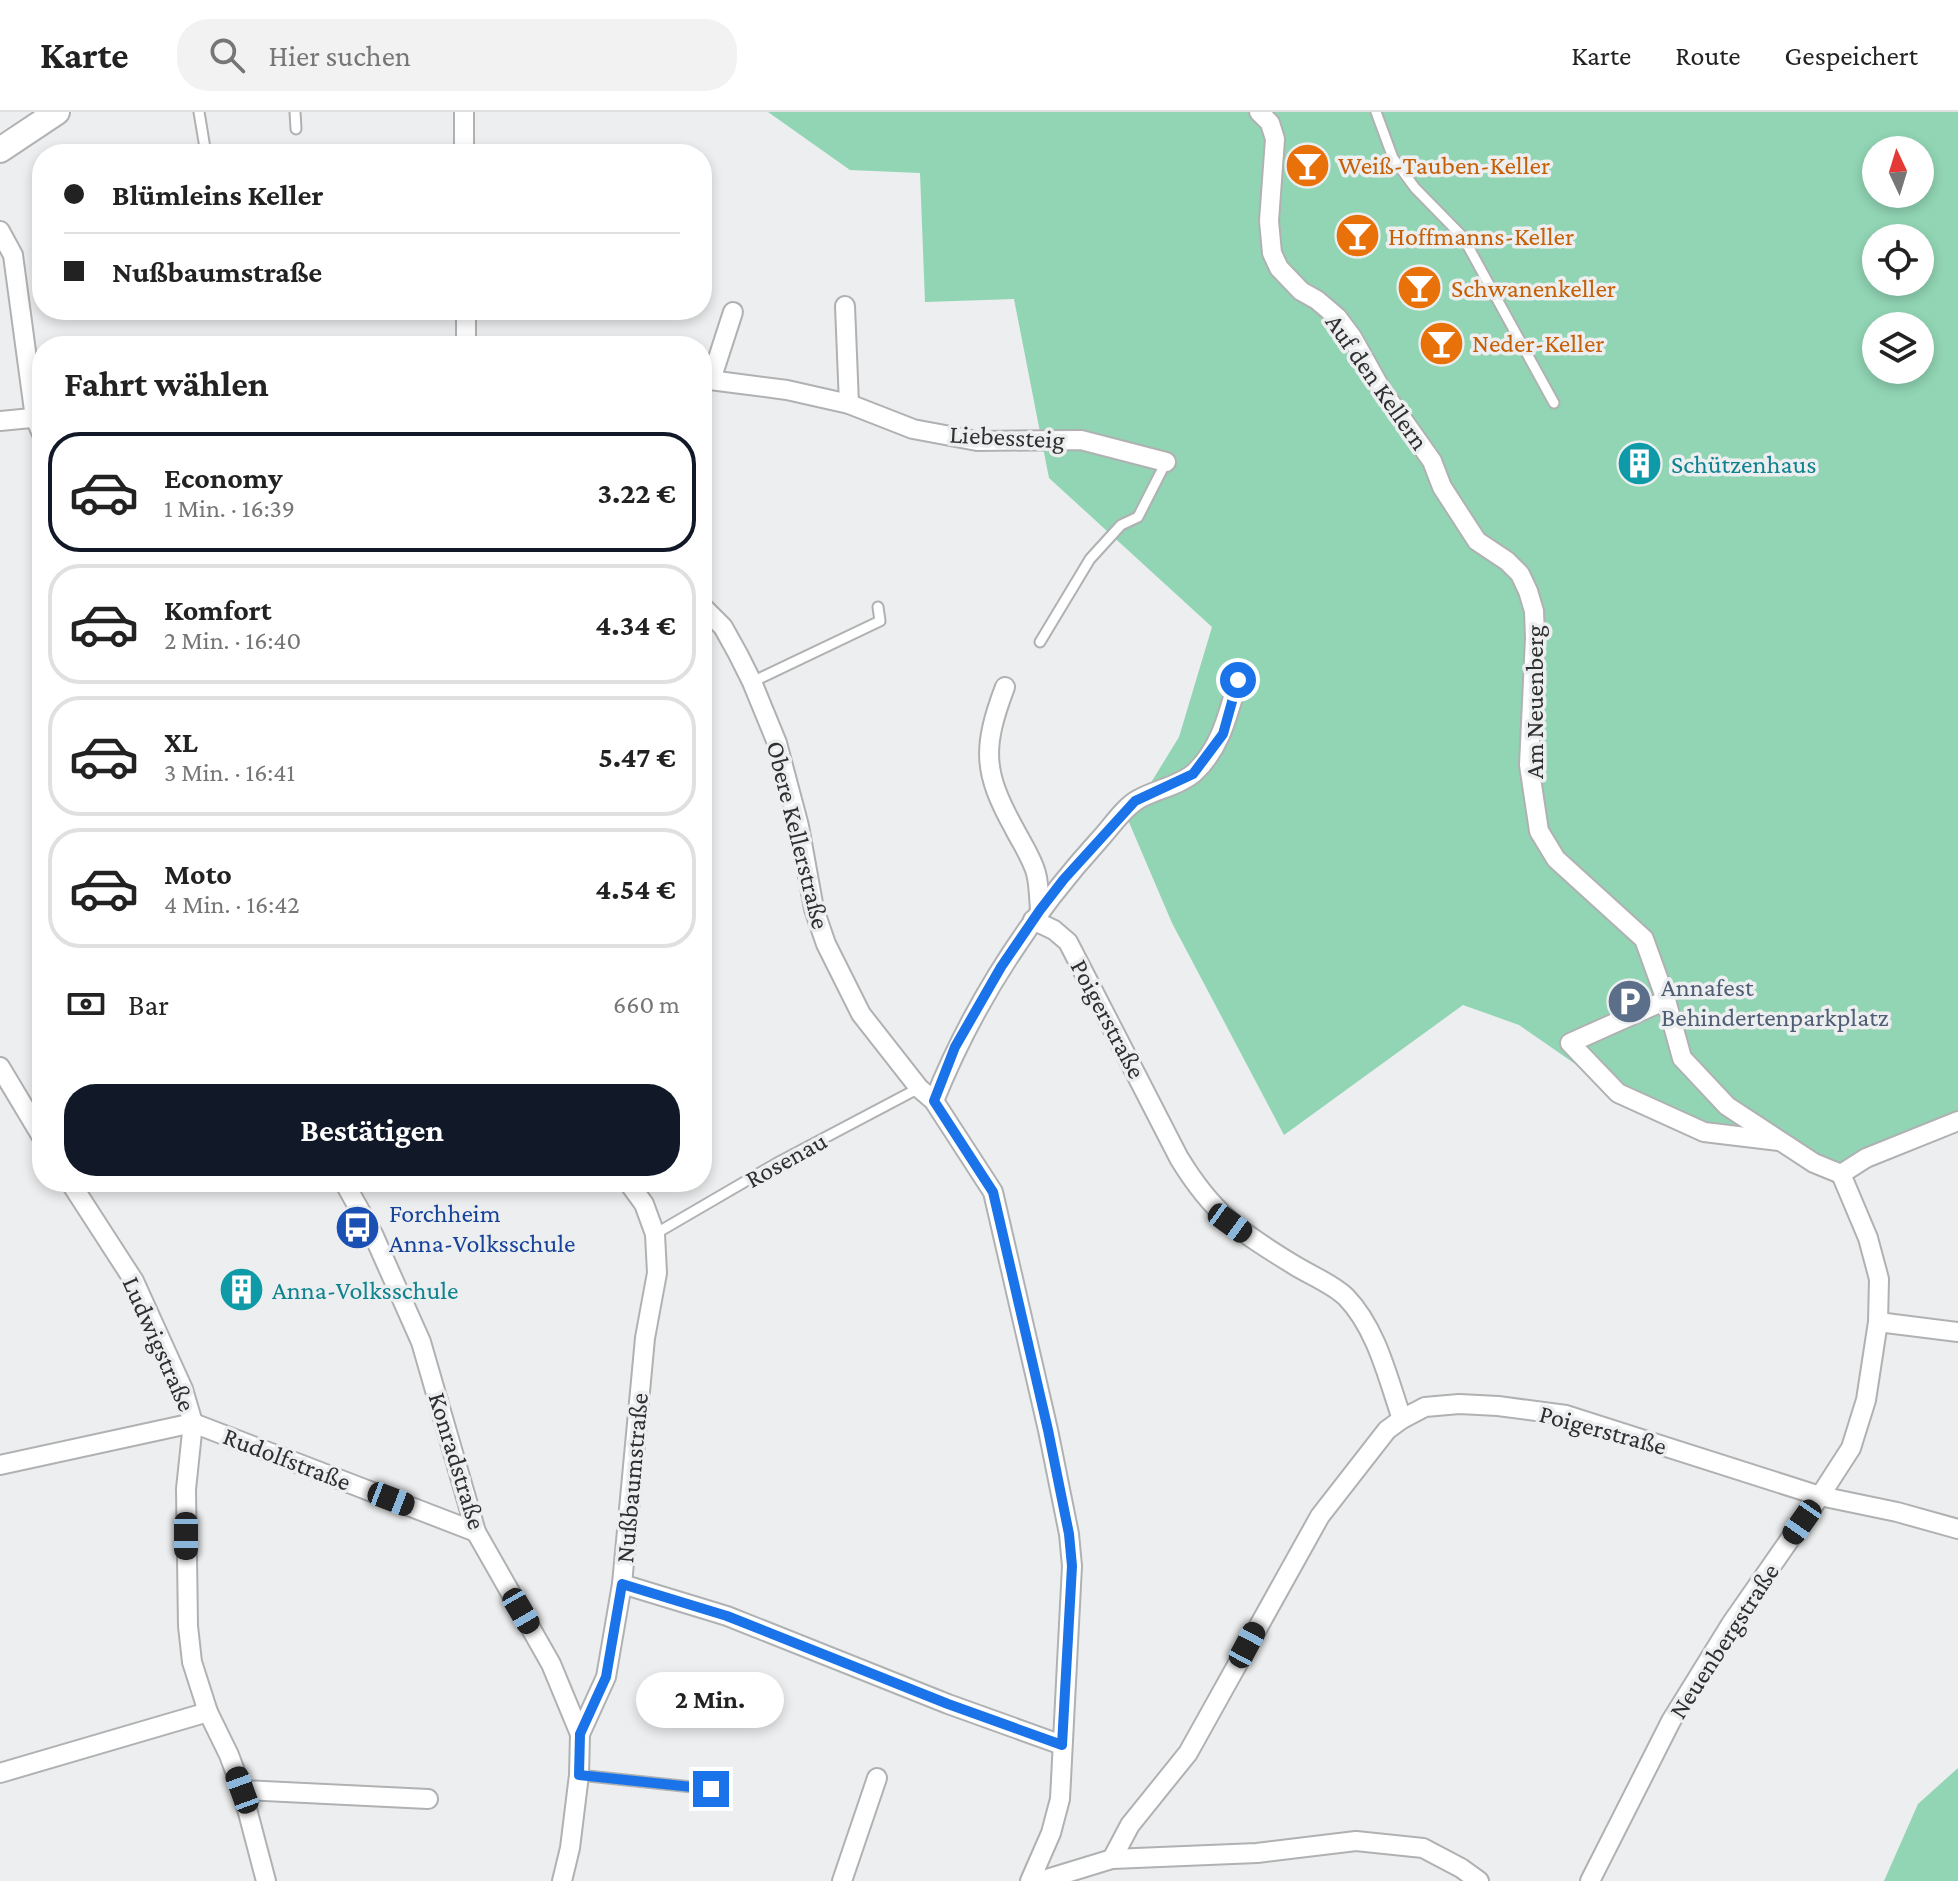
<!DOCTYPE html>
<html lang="de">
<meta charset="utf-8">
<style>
body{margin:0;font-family:"Crimson Pro",serif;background:#f2f2f2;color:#222;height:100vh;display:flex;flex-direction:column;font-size:30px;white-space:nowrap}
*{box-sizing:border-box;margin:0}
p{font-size:26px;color:#767676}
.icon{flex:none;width:44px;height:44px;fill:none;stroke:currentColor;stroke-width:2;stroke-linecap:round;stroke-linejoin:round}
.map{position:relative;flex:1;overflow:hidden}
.side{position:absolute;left:32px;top:224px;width:680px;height:856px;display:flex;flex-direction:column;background:#fff;border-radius:32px;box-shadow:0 4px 12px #0003}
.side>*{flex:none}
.top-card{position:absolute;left:32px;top:32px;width:680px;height:176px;border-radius:32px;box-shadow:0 4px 12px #0003;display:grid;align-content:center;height:176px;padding:0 32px;background:#fff}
.needle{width:52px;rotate:356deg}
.buttons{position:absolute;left:1862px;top:24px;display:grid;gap:16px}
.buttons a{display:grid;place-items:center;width:72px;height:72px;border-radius:50%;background:#fff;box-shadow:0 4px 12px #0003;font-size:40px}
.end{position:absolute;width:36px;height:36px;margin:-18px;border:10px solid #1a73e8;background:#fff;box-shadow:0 0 0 4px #fff}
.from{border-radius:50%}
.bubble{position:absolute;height:56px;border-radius:28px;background:#fff;box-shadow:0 4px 12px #0003;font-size:26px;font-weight:700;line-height:56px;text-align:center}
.car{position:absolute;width:24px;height:48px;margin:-24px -12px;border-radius:10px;box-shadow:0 0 6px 2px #0007;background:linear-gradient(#222 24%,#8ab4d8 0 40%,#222 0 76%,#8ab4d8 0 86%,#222 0)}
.top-card b{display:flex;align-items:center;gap:28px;height:76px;font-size:30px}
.top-card b+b{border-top:2px solid #e0e0e0}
.top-card i{width:20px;height:20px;background:#222}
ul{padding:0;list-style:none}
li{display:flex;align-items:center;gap:24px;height:120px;margin:0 16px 12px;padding:0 16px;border:4px solid #e0e0e0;border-radius:32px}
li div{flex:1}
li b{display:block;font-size:30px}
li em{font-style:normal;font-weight:700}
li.on{border-color:#111827}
li>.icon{width:72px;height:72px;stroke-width:1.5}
h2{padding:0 32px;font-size:36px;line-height:96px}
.pay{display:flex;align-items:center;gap:20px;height:88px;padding:0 32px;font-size:30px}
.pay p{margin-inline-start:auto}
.primary-button{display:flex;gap:16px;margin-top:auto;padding:16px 32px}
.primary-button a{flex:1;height:92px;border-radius:32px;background:#111827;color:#fff;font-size:32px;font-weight:700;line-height:92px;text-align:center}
header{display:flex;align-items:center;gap:48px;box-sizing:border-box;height:112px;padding:0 40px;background:#fff;border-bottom:2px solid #e0e0e0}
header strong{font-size:38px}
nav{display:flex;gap:44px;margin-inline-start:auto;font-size:28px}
.search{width:560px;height:72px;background:#f2f2f2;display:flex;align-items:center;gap:20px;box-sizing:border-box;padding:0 28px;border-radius:32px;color:#767676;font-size:30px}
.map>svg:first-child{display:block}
</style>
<header>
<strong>Karte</strong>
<div class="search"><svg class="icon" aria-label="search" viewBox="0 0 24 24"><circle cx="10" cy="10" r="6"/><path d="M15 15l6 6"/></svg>Hier suchen</div>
<nav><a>Karte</a><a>Route</a><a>Gespeichert</a></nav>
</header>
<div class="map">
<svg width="1958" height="1769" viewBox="0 0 1958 1769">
<rect width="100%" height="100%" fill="#edeeef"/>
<g fill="#91d5b4" fill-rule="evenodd">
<path d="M768,0H1958V1002L1837,1053L1633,992L1519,913L1463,893L1284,1023L1172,811L1128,708L1179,625L1212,515L1049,366L1014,187L925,190L920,61L850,58ZM1876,38H1920V82H1876ZM1876,126H1920V170H1876ZM1876,214H1920V258H1876Z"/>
<polygon points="1958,1656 1958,1769 1884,1769 1918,1692"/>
</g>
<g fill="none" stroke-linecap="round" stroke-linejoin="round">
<defs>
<g id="lane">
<polyline points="199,0 206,42"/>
<polyline points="295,0 296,17"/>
<polyline points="1376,0 1393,46 1415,76 1463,125 1554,291"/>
<polyline points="1040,530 1090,447 1121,413 1138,405 1166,350"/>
<polyline points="752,570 880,509 878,495"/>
<polyline points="655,1122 777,1051 919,976"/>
<polyline points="579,1663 711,1677"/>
</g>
<g id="street">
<polyline points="1259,0 1270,11 1275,27 1269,109 1272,141 1279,156 1301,179 1317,188 1337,205 1352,225 1381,277 1432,349 1442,375 1477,429 1507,449 1520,462 1528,479 1534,499 1535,526 1529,653 1539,719 1556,747 1644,827 1666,888 1682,946 1727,994 1814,1051 1841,1062"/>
<polyline points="464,42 464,0"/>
<polyline points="0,119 13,143 35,306 42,322"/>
<polyline points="845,194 849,292"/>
<polyline points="466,198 466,234"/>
<polyline points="702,267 787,278 849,292 913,317 977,329 1081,328 1166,350"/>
<polyline points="711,268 733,200"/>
<polyline points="0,309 42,305"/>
<polyline points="702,494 723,515 738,542 752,570 777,631 799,714 814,797 826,832 861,902 919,976 934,989 993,1080 1048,1318 1069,1422 1072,1454 1060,1687 1051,1721 1030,1769"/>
<path d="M1005,575C982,636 983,660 1014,716C1021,730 1032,746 1036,761C1039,772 1039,786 1040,798"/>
<path d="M1033,808L1054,818L1068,830L1179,1046C1213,1102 1240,1120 1294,1153C1310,1163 1333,1172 1346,1185C1377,1217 1388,1267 1402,1307L1425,1295L1459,1292L1498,1294L1566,1303L1820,1384L1897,1400L1958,1417"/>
<polyline points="1666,888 1570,931 1618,981 1704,1020 1779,1029"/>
<polyline points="0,955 42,1025"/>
<path d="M934,989C973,892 1030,804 1100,727C1112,714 1124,695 1139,687C1155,678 1180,673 1194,661C1221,636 1228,602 1238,568"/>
<polyline points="1841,1062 1866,1046 1958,1009"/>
<polyline points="70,1070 134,1169 183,1277 193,1311 186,1377 188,1514 192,1550 208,1600 229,1643 242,1678 266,1769"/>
<polyline points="344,1070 373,1122 421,1230 476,1420 551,1552 580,1622"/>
<polyline points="1878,1210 1958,1220"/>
<polyline points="0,1353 193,1311 476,1420"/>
<polyline points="622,1472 727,1504 948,1592 1062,1633"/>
<polyline points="0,1661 208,1600"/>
<polyline points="242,1678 428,1687"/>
<polyline points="1112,1747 1130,1713 1188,1641 1320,1404 1387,1318 1402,1307"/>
<polyline points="562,1769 570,1736 579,1663 580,1622 606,1565 622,1472 645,1226 657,1161 655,1122 644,1092 628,1070"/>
<polyline points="842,1769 877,1666"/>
<polyline points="1040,1769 1112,1747 1257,1741 1356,1729 1423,1736 1461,1756 1479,1769"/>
<polyline points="1590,1769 1671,1609 1731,1512 1820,1384 1851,1336 1866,1288 1878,1210 1879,1167 1868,1126 1841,1062"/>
</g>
<polyline id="secondary" points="0,38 57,0"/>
</defs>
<use href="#lane" stroke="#b0b1b2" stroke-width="13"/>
<use href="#street" stroke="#b0b1b2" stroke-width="22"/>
<use href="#secondary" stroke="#b0b1b2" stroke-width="28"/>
<use href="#lane" stroke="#fff" stroke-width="9"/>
<use href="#street" stroke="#fff" stroke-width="18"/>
<use href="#secondary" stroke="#fff" stroke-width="24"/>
</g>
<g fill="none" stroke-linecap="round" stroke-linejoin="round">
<polyline stroke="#1a73e8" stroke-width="10" points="711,1677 579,1663 580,1622 606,1565 622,1472 727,1504 948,1592 1062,1633 1072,1454 1069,1422 1048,1318 993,1080 934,989 955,935 1001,855 1040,798 1064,767 1135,689 1193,662 1223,622 1238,568"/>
</g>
<defs>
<symbol id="bar-disc" viewBox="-11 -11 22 22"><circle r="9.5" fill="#e8710a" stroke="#edeeef"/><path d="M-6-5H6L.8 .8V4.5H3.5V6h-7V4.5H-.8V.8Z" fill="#fff"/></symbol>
<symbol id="building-disc" viewBox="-11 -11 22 22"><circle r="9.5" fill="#0f9aa8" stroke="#edeeef"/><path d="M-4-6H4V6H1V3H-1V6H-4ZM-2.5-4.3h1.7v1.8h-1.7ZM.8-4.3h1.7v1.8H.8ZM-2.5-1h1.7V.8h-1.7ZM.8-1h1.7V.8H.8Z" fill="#fff"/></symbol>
<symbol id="parking-disc" viewBox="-11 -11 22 22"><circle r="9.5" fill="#5c6f8a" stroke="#edeeef"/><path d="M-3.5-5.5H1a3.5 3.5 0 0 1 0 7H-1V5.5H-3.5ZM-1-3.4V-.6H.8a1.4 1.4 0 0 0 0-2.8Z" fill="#fff"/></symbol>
<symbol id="bus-disc" viewBox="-11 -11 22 22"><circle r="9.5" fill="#1a4fb4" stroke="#edeeef"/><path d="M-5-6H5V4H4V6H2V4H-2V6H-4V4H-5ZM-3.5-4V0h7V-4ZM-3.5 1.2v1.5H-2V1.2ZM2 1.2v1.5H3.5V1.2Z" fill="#fff"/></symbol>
</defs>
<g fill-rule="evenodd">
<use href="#bar-disc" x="1282" y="28" width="51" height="51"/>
<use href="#bar-disc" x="1332" y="98" width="51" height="51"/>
<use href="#bar-disc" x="1394" y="150" width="51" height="51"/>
<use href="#bar-disc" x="1416" y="206" width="51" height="51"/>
<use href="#building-disc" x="1614" y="326" width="51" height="51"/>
<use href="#parking-disc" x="1604" y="864" width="51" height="51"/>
<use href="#bus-disc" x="332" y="1090" width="51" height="51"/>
<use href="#building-disc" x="216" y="1152" width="51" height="51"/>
</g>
<g text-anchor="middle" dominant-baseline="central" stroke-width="7" stroke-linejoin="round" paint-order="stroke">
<g font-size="26" fill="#c56008" stroke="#edeeef" text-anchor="start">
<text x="1338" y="53">Weiß-Tauben-Keller</text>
<text x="1388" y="124">Hoffmanns-Keller</text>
<text x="1451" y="176">Schwanenkeller</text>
<text x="1472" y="231">Neder-Keller</text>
</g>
<g font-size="26" fill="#2e2f2f" stroke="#edeeef">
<text transform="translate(1377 270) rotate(55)">Auf den Kellern</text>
<text transform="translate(1007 325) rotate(3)">Liebessteig</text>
<text transform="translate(1534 590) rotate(-90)">Am Neuenberg</text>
<text transform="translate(798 723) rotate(76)">Obere Kellerstraße</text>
<text transform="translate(1108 907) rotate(62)">Poigerstraße</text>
<text transform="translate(786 1048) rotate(-29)">Rosenau</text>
<text transform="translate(159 1232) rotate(66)">Ludwigstraße</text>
<text transform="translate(1603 1318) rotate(15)">Poigerstraße</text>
<text transform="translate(287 1347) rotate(21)">Rudolfstraße</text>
<text transform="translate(457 1349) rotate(73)">Konradstraße</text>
<text transform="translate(632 1366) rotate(-85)">Nußbaumstraße</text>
<text transform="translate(1724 1529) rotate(-57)">Neuenbergstraße</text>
</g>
<g font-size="26" fill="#0d838f" stroke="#edeeef" text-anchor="start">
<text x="1671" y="352">Schützenhaus</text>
<text x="272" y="1178">Anna-Volksschule</text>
</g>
<g font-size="26" fill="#4e5e75" stroke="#edeeef" text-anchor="start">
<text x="1661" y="875">Annafest<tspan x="1661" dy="30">Behindertenparkplatz</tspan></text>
</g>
<g font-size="26" fill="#164399" stroke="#edeeef" text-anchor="start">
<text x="389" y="1101">Forchheim<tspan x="389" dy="30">Anna-Volksschule</tspan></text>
</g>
</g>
</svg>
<div class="buttons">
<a><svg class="needle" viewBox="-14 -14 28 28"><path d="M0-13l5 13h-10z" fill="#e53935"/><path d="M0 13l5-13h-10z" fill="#767676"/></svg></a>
<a><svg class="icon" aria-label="locate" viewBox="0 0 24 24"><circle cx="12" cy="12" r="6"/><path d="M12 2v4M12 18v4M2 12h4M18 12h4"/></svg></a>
<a><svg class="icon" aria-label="layers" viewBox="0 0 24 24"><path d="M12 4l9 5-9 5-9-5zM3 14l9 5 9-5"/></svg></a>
</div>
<i class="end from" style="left:1238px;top:568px"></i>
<i class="end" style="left:711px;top:1677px"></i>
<div class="bubble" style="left:636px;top:1560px;width:148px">2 Min.</div>
<i class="car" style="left:1230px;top:1111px;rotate:126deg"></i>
<i class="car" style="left:391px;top:1387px;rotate:111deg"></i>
<i class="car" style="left:1802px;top:1410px;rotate:215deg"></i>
<i class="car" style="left:186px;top:1424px;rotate:180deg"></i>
<i class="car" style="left:521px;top:1499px;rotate:150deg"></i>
<i class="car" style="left:1247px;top:1533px;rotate:28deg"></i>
<i class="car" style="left:242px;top:1678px;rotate:340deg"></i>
<div class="top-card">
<b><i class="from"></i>Blümleins Keller</b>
<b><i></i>Nußbaumstraße</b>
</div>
<section class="side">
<h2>Fahrt wählen</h2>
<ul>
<li class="on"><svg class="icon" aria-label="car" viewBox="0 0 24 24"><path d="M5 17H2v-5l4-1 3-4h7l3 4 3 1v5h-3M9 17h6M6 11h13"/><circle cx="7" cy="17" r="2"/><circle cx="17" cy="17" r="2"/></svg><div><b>Economy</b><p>1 Min. · 16:39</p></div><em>3.22 €</em></li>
<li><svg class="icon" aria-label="car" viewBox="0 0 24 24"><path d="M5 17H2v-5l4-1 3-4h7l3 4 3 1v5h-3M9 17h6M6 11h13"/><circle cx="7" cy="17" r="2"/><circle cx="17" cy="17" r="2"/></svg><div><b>Komfort</b><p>2 Min. · 16:40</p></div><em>4.34 €</em></li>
<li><svg class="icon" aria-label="car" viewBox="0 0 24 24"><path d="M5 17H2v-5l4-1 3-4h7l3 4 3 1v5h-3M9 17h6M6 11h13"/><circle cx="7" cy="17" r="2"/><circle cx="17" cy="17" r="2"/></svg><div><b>XL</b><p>3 Min. · 16:41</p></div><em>5.47 €</em></li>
<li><svg class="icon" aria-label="car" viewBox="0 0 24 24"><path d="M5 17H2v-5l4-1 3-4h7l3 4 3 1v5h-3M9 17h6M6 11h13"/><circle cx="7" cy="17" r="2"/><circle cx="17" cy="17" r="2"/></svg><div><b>Moto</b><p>4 Min. · 16:42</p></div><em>4.54 €</em></li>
</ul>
<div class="pay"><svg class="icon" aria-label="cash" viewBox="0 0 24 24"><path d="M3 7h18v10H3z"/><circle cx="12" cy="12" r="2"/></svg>Bar<p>660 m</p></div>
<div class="primary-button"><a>Bestätigen</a></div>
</section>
</div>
